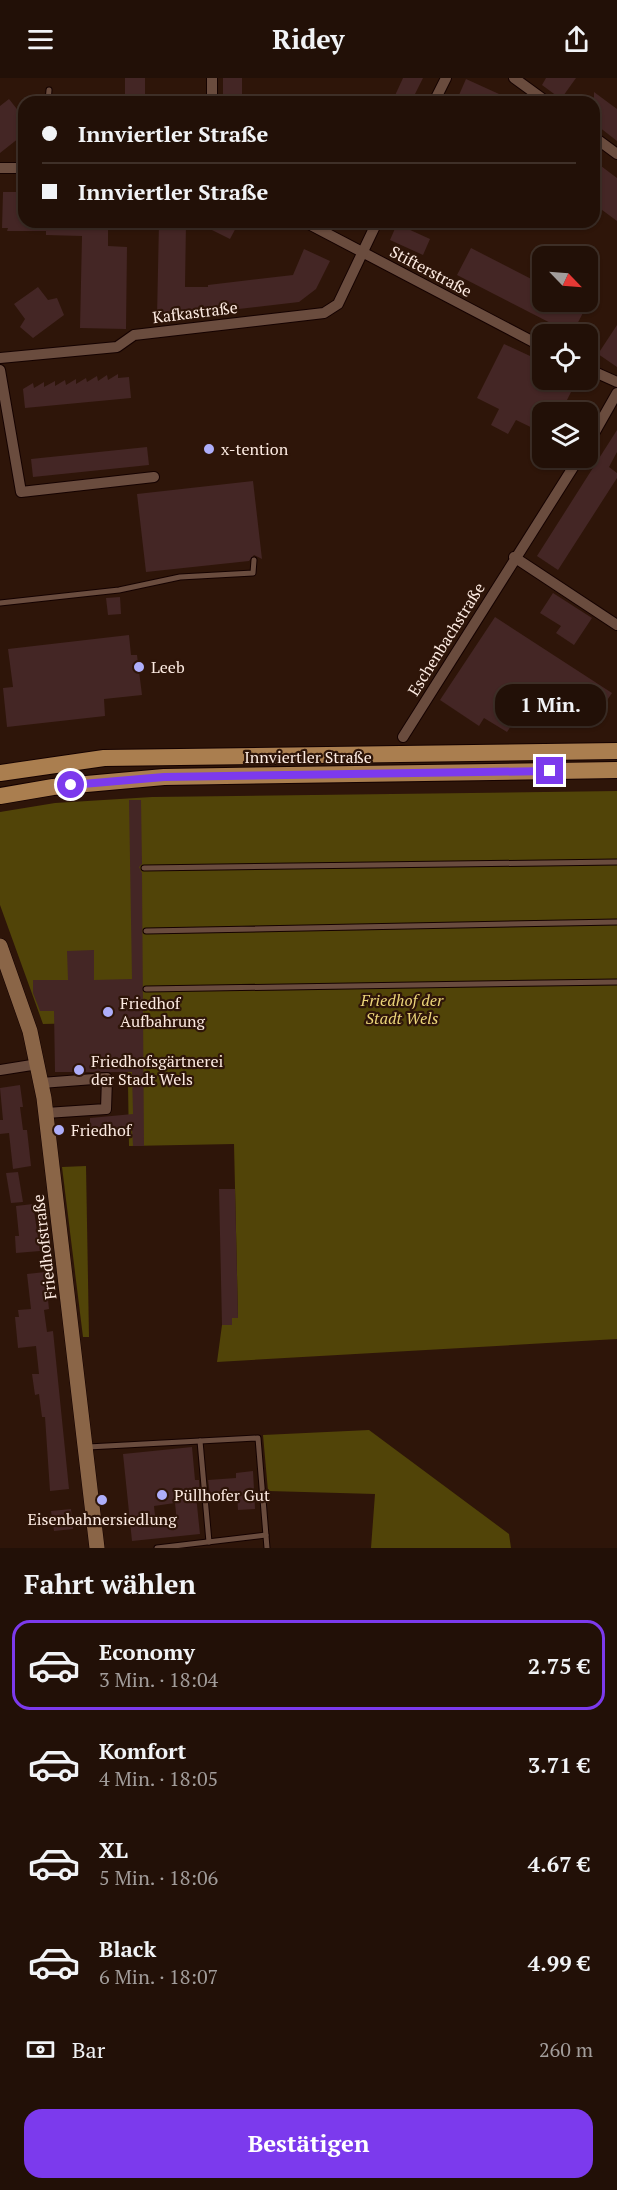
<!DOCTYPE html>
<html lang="de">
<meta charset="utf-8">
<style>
body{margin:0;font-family:"PT Serif",serif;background:#2a1911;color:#f1f3f6;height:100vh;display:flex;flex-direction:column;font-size:22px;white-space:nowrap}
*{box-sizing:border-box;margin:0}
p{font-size:20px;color:#a29d9b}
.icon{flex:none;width:33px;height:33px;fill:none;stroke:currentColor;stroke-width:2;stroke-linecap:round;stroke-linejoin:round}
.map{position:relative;height:1470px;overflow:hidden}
.drawer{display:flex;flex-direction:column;background:#221007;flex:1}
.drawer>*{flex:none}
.top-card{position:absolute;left:18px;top:18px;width:582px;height:132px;border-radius:18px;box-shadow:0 2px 4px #0004,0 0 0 2px #3f3028;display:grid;align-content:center;height:132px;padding:0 24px;background:#221007}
.needle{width:39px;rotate:115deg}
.buttons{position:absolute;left:532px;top:168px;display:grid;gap:12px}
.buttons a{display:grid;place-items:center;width:66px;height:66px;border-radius:12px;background:#221007;box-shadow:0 2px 4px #0004,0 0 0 2px #3f3028;font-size:30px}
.end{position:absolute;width:27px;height:27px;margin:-14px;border:8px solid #7c3aed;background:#fff;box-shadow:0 0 0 3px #fff}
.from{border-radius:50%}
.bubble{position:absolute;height:42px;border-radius:18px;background:#221007;box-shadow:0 2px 4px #0004,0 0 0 2px #3f3028;font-size:20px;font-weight:700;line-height:42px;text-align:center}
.top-card b{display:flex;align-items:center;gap:21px;height:57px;font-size:22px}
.top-card b+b{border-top:2px solid #3f3028}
.top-card i{width:15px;height:15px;background:#f1f3f6}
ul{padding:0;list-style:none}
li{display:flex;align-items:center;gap:18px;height:90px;margin:0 12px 9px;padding:0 12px;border:3px solid transparent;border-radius:18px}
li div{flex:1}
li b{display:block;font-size:22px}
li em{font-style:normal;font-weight:700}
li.active{border-color:#7c3aed}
li>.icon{width:54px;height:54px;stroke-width:1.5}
h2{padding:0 24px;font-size:27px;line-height:72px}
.pay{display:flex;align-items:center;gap:15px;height:66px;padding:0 24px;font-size:22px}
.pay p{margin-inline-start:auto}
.action{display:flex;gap:12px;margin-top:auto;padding:12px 24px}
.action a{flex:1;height:69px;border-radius:18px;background:#7c3aed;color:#fff;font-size:24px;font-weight:700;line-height:69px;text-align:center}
header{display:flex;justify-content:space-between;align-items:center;height:78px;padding:0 24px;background:#221007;font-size:27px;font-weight:700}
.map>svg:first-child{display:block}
</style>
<header><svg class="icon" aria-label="menu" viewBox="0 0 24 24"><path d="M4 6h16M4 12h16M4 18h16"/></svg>Ridey<svg class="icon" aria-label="share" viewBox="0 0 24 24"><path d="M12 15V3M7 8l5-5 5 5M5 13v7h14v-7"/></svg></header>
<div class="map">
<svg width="617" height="1470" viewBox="0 0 617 1470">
<rect width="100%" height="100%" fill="#2e1509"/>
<g fill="#514408">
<polygon points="617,713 617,1261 217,1284 222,1247 232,1247 232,1240 238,1240 234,1066 129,1068 127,944 43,946 0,827 0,734 55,725 152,719"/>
<polygon points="86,1088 89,1259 83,1259 62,1089"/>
<polygon points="369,1352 509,1456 511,1470 371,1470 375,1416 268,1413 263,1357"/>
</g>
<g fill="#442625" fill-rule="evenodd">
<polygon points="125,0 145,0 145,24 132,24 132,18 125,18"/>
<rect x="223" y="0" width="19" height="24"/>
<polygon points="403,0 423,0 411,24 392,24"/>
<polygon points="546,0 576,0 561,21 542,7"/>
<polygon points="466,1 499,16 495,24 474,24 459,17"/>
<polygon points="594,14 617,31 617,63 594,45"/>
<polygon points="9,21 20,35 24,34 24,56 0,75 0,28"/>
<polygon points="594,88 599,92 601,88 617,100 617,143 594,126"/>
<polygon points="3,114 23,114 24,144 108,144 108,168 127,169 126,251 80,250 82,158 46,157 46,153 7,153 8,150 2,150"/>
<polygon points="159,144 186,144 185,209 208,209 208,207 293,197 304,171 330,183 316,211 299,224 204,235 204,238 157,239"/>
<polygon points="196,144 239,144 230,161"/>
<polygon points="397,146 430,161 423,177 390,162"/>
<polygon points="471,170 543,207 543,224 574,224 586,229 572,256 457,197"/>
<polygon points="38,209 48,222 57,220 64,237 33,260 20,249 25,241 14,226"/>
<polygon points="617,247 617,289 598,276"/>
<polygon points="504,266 543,284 536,302 577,302 561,334 543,334 543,355 516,342 508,356 491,347 499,331 477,320"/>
<polygon points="118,296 118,300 129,299 131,320 25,330 23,311 33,305 34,310 44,304 44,309 55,303 55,308 65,302 66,307 76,301 76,306 86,300 87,304 97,298 98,303 107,297 108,302"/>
<polygon points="617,352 617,374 609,389 617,395 617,400 558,492 537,478"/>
<polygon points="147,369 149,387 33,399 31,381"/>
<polygon points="253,403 262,481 254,477 249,483 146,494 137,416"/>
<polygon points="553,515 592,540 574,567 556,555 561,548 540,535"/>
<polygon points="120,519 121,536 108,537 106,520"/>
<polygon points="495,539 612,615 593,643 535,605 510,643 513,645 507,654 484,640 479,648 440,622"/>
<polygon points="129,557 131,577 137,577 142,617 104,621 105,638 7,649 3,610 13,609 8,571"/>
<polygon points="129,722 141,722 142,786 139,789 142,795 144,1068 133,1068 132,1051 100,1051 100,1056 90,1056 90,1040 133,1036 132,994 55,994 54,933 40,933 33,915 33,902 68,902 67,873 94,872 94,902 132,901"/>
<polygon points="20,1007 23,1029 20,1029 23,1052 27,1052 31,1088 13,1091 9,1055 0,1056 0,1042 3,1042 0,1010"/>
<polygon points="18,1094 23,1124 11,1125 6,1095"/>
<polygon points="219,1111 235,1111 238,1240 232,1240 232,1247 222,1247"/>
<polygon points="33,1126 40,1173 16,1175 15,1158 19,1158 16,1128"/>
<polygon points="45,1194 49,1231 44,1232 47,1254 53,1253 69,1411 50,1413 45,1339 42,1339 39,1316 35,1317 32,1296 39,1296 36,1268 18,1270 15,1239 19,1239 18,1232 31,1231 27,1196"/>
<path d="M192,1369L195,1402H199L200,1418H196L200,1456L132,1463L123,1376ZM175,1425L177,1445L156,1447L154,1428Z"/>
<polygon points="253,1393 255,1431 238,1432 237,1415 210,1417 208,1402 236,1400 236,1395"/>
<polygon points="71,1431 73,1451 54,1453 51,1433"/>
</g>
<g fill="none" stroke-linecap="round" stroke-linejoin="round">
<defs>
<g id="lane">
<polyline points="48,24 49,12"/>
<polyline points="0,525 119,512 180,499 253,495 254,482"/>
<polyline points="144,790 617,784"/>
<polyline points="146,853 617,844"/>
<polyline points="146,911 617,904"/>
<polyline points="200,1363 209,1464"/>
<polyline points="88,1369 258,1360 267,1470"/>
<polyline points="157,1470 266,1457"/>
</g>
<g id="street">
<polyline points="212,0 212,24"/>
<polyline points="514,0 547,24"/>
<polyline points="434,24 446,0"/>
<polyline points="594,59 617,76"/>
<polyline points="0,90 24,90"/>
<polyline points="305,144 543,269"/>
<polyline points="0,280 117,269 134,257 324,235 338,226 377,144"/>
<polyline points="588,291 617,304"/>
<polyline points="0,292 21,414 154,399"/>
<polyline points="588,366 617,315"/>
<polyline points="514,479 617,547"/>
<polyline points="403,659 579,380"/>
<polyline points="0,992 38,986"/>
<polyline points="41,1005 107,1000 106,1031 46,1035"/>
</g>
<polyline id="secondary" points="0,868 30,953 44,1020 97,1470"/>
<g id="primary">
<polyline points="0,695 104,680 617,673"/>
<polyline points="0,718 53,709 164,699 617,692"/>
</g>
</defs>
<use href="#lane" stroke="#150200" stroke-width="7"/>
<use href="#street" stroke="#150200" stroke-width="12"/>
<use href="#secondary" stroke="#150200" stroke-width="16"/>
<use href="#primary" stroke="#150200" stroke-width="18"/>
<use href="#lane" stroke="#6a4c3e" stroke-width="5"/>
<use href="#street" stroke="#6a4c3e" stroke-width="10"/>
<use href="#secondary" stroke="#8a6547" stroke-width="15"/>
<use href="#primary" stroke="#aa7e4f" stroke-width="16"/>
</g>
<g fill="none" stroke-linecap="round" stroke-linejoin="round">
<polyline stroke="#7c3aed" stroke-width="8" points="71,707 164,699 550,693"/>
</g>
<g fill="#aeaefa" stroke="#2e1509" stroke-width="2">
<circle cx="209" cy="371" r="6"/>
<circle cx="139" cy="589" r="6"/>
<circle cx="108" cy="934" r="6"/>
<circle cx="79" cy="992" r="6"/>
<circle cx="59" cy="1052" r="6"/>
<circle cx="162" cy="1417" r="6"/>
<circle cx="102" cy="1422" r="6"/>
</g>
<g text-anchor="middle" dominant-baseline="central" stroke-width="4.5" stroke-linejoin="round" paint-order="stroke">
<g font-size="16" fill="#fceae1" stroke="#2e1509">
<text transform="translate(431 193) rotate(28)">Stifterstraße</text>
<text transform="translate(195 234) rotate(-7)">Kafkastraße</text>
<text transform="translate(446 561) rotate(-58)">Eschenbachstraße</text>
<text x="308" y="679">Innviertler Straße</text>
<text transform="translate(44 1169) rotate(-97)">Friedhofstraße</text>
</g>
<g font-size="16" fill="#fceae1" stroke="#2e1509" text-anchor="start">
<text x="221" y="371">x-tention</text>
<text x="151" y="589">Leeb</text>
<text x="120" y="925">Friedhof<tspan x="120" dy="18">Aufbahrung</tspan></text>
<text x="91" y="983">Friedhofsgärtnerei<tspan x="91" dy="18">der Stadt Wels</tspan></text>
<text x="71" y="1052">Friedhof</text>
<text x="174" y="1417">Püllhofer Gut</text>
<text x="102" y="1441" text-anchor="middle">Eisenbahnersiedlung</text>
</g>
<g font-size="16" font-style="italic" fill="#ebd479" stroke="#2e1509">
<text x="402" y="922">Friedhof der<tspan x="402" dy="18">Stadt Wels</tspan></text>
</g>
</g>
</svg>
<div class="buttons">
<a><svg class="needle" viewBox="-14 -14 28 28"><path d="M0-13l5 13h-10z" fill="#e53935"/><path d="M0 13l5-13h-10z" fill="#a29d9b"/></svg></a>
<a><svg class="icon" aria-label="locate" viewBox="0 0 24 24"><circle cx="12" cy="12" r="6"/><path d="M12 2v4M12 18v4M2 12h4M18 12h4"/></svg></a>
<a><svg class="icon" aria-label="layers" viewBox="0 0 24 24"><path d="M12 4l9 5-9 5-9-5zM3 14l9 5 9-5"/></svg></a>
</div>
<i class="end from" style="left:71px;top:707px"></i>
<i class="end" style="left:550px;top:693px"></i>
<div class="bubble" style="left:495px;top:606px;width:111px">1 Min.</div>
<div class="top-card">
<b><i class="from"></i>Innviertler Straße</b>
<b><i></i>Innviertler Straße</b>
</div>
</div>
<section class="drawer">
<h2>Fahrt wählen</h2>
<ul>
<li class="active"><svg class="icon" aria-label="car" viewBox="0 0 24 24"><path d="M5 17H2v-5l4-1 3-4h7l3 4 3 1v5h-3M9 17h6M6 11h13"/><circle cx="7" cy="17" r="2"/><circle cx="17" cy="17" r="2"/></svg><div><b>Economy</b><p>3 Min. · 18:04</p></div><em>2.75 €</em></li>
<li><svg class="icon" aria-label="car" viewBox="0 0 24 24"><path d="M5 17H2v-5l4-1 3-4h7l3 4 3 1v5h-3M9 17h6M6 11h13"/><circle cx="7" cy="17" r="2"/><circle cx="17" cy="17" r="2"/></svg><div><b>Komfort</b><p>4 Min. · 18:05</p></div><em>3.71 €</em></li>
<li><svg class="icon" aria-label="car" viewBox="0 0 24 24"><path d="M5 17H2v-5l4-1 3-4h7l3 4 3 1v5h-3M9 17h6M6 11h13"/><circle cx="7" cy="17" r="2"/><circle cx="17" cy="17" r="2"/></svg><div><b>XL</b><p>5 Min. · 18:06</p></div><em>4.67 €</em></li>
<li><svg class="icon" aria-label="car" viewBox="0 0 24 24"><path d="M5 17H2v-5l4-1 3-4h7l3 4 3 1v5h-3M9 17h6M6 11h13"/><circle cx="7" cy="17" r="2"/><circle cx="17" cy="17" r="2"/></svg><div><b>Black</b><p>6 Min. · 18:07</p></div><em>4.99 €</em></li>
</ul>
<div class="pay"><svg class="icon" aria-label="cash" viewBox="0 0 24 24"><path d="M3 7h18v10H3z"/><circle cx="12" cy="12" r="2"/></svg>Bar<p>260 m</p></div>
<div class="action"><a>Bestätigen</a></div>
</section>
